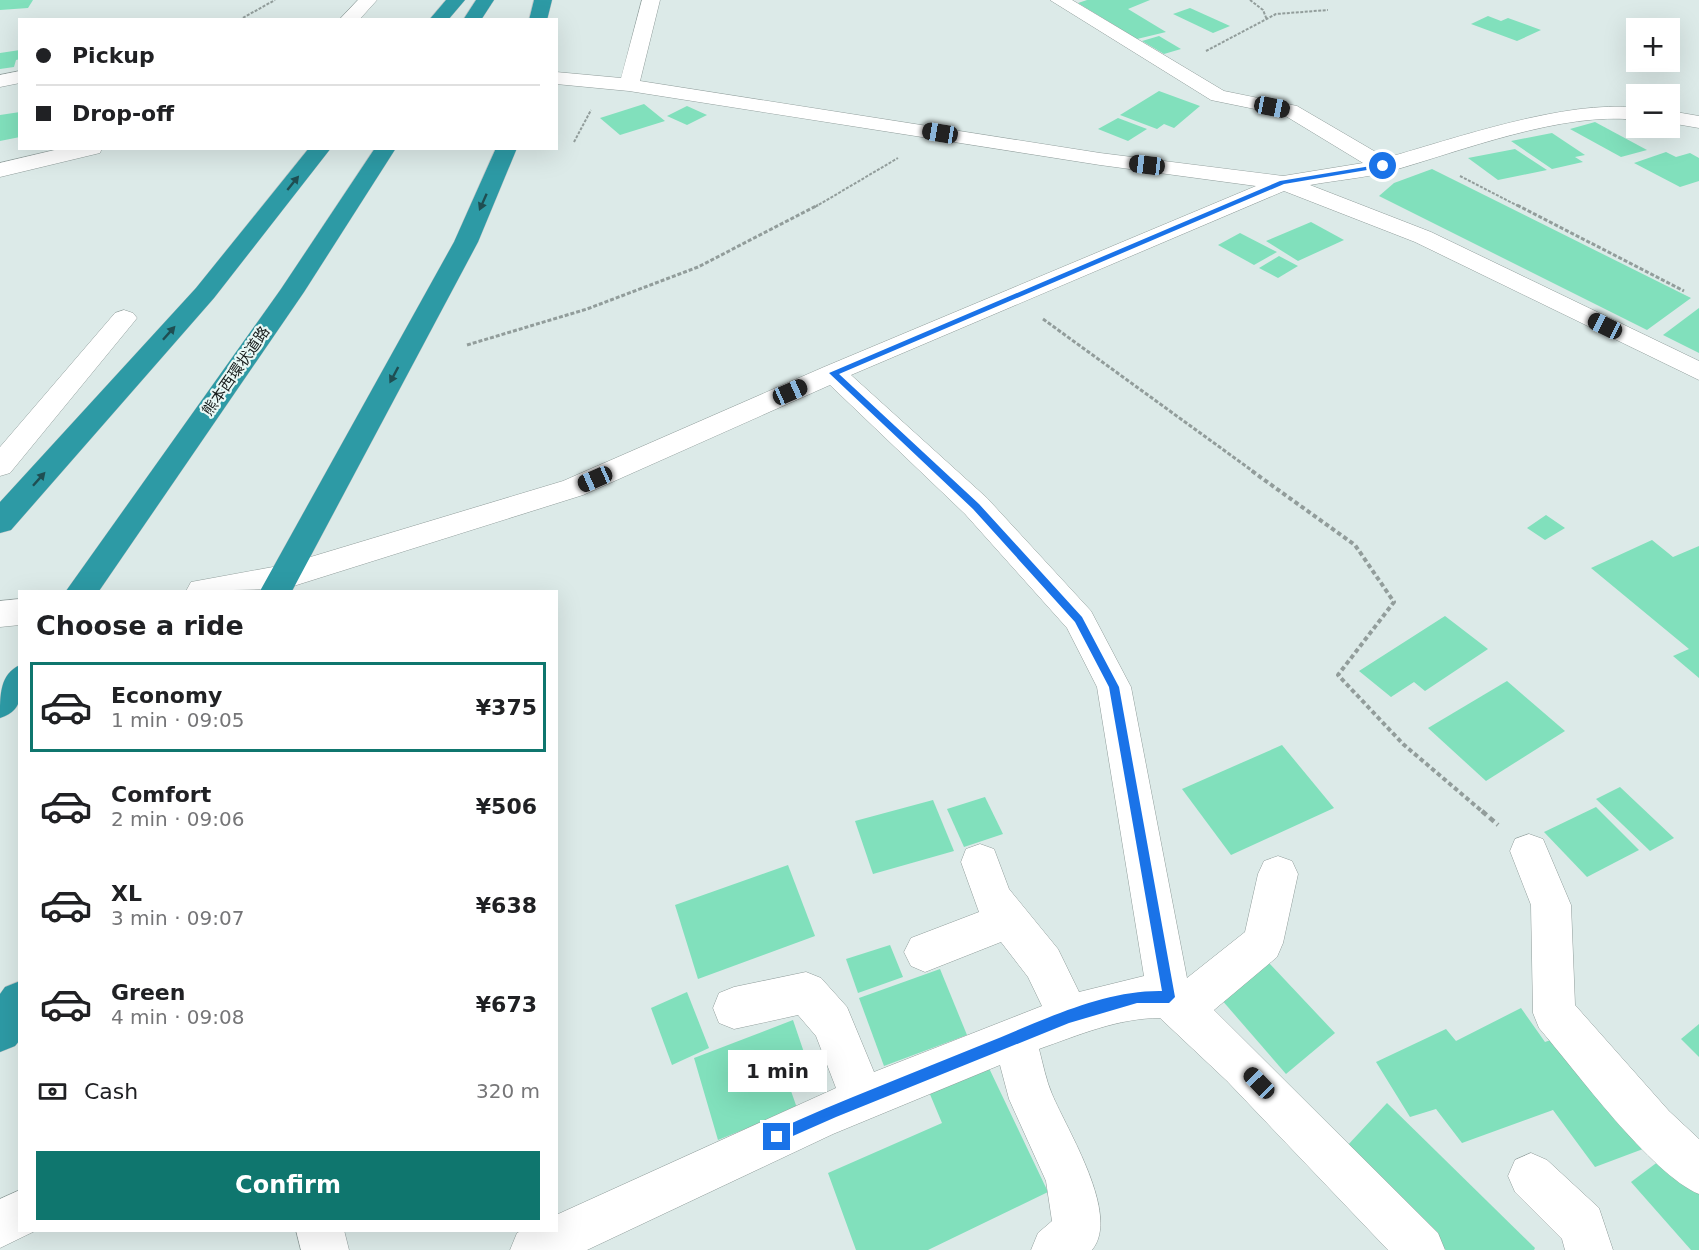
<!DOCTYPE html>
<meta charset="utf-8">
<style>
body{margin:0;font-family:"DejaVu Sans","Noto Sans JP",sans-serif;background:#f6f6f6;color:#202124;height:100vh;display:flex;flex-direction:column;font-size:22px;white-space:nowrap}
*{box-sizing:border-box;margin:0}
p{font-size:20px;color:#757577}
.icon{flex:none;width:33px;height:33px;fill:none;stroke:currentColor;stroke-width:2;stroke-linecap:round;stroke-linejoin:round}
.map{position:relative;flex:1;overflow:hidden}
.sheet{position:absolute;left:18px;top:590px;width:540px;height:642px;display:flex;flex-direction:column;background:#fff;border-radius:0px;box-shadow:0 6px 24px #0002}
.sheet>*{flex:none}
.top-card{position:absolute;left:18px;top:18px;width:540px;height:132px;border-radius:0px;box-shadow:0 6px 24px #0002;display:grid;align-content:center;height:132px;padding:0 18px;background:#fff}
.controls{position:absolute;left:1626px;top:18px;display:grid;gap:12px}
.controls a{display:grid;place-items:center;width:54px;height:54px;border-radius:0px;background:#fff;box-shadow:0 6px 24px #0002;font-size:30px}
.end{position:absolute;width:27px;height:27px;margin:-14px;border:8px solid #1a73e8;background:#fff;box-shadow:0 0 0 3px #fff}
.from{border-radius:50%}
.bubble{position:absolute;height:42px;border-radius:0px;background:#fff;box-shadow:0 6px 24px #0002;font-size:20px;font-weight:800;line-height:42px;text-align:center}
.car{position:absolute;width:18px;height:36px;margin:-18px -9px;border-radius:8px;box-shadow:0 0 4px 2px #0007;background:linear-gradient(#222 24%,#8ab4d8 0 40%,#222 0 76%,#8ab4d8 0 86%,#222 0)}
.top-card b{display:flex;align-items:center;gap:21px;height:57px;font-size:22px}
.top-card b+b{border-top:2px solid #e0e0e0}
.top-card i{width:15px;height:15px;background:#202124}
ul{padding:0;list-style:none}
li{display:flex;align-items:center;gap:18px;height:90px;margin:0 12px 9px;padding:0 6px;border:3px solid transparent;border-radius:0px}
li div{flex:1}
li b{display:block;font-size:22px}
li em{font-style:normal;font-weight:800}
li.selected{border-color:#0f766e}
li>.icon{width:54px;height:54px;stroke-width:1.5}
h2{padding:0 18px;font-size:27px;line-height:72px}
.pay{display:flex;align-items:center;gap:15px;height:66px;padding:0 18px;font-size:22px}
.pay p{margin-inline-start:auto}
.button{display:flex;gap:12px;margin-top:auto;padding:12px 18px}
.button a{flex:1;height:69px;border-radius:0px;background:#0f766e;color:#fff;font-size:24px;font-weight:800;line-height:69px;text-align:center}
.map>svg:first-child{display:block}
</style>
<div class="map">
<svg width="1699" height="1250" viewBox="0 0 1699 1250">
<rect width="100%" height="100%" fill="#dceae8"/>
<g fill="#81e0bc">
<polygon points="0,0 33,0 28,8 0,10"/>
<polygon points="1087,0 1150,0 1128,9 1166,32 1137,39 1078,3"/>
<polygon points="1190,8 1230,26 1213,33 1173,14"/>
<polygon points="1488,16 1501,21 1508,18 1541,30 1517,41 1471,24"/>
<polygon points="1159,36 1181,49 1164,54 1142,41"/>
<polygon points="20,50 20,59 16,60 14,67 0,69 0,53"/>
<polygon points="1159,91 1200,106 1174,128 1164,124 1157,129 1120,115"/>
<polygon points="644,104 665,121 620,135 600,118"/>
<polygon points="687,106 707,115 687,125 667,116"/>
<polygon points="20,112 20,137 0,141 0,115"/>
<polygon points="1118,118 1147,129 1128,141 1098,129"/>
<polygon points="1595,122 1647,150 1621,157 1570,129"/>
<polygon points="1552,133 1585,155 1575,157 1583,162 1552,169 1511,141"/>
<polygon points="1515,149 1547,170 1498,180 1468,158"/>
<polygon points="1666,152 1676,157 1690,153 1699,158 1699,181 1680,187 1634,163"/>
<polygon points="1432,169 1691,298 1647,330 1379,196 1394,183"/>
<polygon points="1311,222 1344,240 1298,261 1266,241"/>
<polygon points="1240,233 1277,252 1254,265 1218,245"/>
<polygon points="1279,256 1298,266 1278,278 1259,268"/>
<polygon points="1699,308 1699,353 1663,335"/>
<polygon points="1546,515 1565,528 1545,540 1527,528"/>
<polygon points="1652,540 1673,557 1699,546 1699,678 1673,656 1689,649 1591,568"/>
<polygon points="1445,616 1488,649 1425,691 1414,682 1391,697 1359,671"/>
<polygon points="1507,681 1565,731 1486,781 1428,728"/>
<polygon points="1282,745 1334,808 1231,855 1182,789"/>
<polygon points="1620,787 1674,838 1650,851 1596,799"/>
<polygon points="985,797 1003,834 964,847 947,809"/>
<polygon points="933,800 954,851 873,874 855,821"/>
<polygon points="1596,807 1639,850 1587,877 1544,832"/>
<polygon points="788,865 815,936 698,979 675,905"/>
<polygon points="890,945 903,977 858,993 846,959"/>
<polygon points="1269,963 1335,1033 1286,1074 1221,999"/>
<polygon points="940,969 967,1035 884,1066 859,998"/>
<polygon points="687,992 709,1048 672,1065 651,1008"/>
<polygon points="1521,1008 1545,1042 1562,1036 1651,1146 1595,1167 1553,1110 1462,1143 1436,1109 1410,1117 1376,1062 1446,1029 1456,1041"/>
<polygon points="793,1020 814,1082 791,1091 797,1108 718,1140 694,1058"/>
<polygon points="1699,1024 1699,1057 1681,1039"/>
<polygon points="988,1066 1048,1192 928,1250 856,1250 828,1173 942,1123 929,1092"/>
<polygon points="1387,1103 1535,1248 1534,1250 1446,1250 1346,1147"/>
<polygon points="1667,1155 1699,1190 1699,1250 1691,1250 1631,1182"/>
</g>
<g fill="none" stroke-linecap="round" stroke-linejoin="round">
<defs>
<g id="minor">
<polygon points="358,0 377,0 359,20 339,20"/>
<path d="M642,0H660L640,81L1100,153L1283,176L1363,163L1284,115L1211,100L1050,0H1072L1224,91L1297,106L1386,158C1453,139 1568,99 1636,108V120C1564,111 1461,151 1391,171C1365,178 1337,180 1310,185L1431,232L1699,361V380L1415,242L1284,191L851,375L987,498L1091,611L1131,687L1187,978L1245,932L1258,874L1264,861L1278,856L1292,861L1298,874L1283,943L1277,957L1214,1010L1438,1233L1445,1250H1388L1227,1081L1160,1018C1118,1018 1079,1035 1039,1049C1043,1064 1046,1080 1052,1094C1067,1130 1121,1215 1092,1250H1031L1038,1233L1052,1221L1046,1181L1009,1099L1000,1065L833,1134L587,1250H510L517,1233L523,1230H556V1215L836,1088L816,1036L798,1015L734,1029L719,1023L713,1008L719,993L734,987L806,972L821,978L847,1007L874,1072L1042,1006L1028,977L1001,942L925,972L911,966L904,952L911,938L979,912L961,862L966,849L980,844L994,849L1009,889L1058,949L1079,992L1144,976L1097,687L1067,628L965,514L830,385L583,495L284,589L186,591L191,582L284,565L563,481L824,367L1256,186L1100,165L629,91L556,84V72L621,78Z"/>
<polygon points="20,71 20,83 0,87 0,75"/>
<polygon points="1670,111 1699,116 1699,128 1670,123"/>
<polygon points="63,148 102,148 100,153 0,177 0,163"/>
<polygon points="124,310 133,313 137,318 133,323 10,473 0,476 0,447 115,313"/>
<polygon points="20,599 20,625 0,627 0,601"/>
<path d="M1529,834L1543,839L1571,905L1575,1005L1669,1111L1699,1139V1194C1651,1174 1576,1071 1539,1028L1533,1013L1531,905L1510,851L1515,839Z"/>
<polygon points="1531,1153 1547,1160 1599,1208 1613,1250 1565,1250 1562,1239 1515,1192 1508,1176 1515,1160"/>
<polygon points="20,1190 20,1230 37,1230 0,1248 0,1199"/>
<polygon points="296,1230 344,1230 349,1250 301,1250"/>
</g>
<g id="highway">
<polygon points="446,0 465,0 448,20 429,20"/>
<polygon points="476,0 494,0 481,20 463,20"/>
<polygon points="534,0 552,0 547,20 529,20"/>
<polygon points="309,148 331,148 214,298 11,530 0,533 0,502 196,288"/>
<polygon points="375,148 396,148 304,292 99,591 66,591 281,289"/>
<polygon points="496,148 517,148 478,242 292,591 260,591 454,242"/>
<path d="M20,665C20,690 27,709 0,718C0,694 0,674 20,665Z"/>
<polygon points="20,981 20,1040 15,1046 0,1052 0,994 5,987"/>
</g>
</defs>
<use href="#minor" stroke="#909d9b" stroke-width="1"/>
<use href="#highway" stroke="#c7c8c8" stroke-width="1"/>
<g stroke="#929d9b" stroke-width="2" stroke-dasharray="3 1.5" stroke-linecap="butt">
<polyline points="1250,0 1263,10 1267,20"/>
<polyline points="239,20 275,0"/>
<polyline points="1206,51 1276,14 1328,10"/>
<polyline points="574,142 591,110"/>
<polyline points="1460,176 1520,207"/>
<polyline points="815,207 898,158"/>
</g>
<g stroke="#929d9b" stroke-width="3" stroke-dasharray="4 2" stroke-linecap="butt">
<polyline points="1517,205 1684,291"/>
<polyline points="1043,319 1254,472"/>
<polyline points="467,345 587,309 698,267 818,205"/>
</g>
<polyline stroke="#929d9b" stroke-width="4" stroke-dasharray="4.5 3" stroke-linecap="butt" points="1252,471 1355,545 1394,602 1338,675 1403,744 1484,813"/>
<polyline stroke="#929d9b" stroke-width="4.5" stroke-dasharray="6 4" stroke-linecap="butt" points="1482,811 1498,825"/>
<use href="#minor" fill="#fff" fill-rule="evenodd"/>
<use href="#highway" fill="#2d9aa5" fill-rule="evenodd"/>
</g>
<defs><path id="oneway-solid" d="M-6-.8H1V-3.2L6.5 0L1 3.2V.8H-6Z" transform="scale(1.5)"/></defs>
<g fill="#1f4e52">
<use href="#oneway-solid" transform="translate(293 183) rotate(-51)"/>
<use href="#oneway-solid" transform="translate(483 202) rotate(114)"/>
<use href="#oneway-solid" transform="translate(169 333) rotate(-48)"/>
<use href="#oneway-solid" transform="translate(394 375) rotate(118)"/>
<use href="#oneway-solid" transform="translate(39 479) rotate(-48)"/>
</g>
<path fill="#1a73e8" d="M1383,164L1385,167L1284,184L839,374L979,504L1082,617L1119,687L1175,997L1169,1003H1137L1069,1023L836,1117L777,1143L772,1141V1132C842,1100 913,1073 984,1044C1040,1022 1101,990 1162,991L1109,687L1075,622L973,509L829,373L1280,181Z"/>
<g text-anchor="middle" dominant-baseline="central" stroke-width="4.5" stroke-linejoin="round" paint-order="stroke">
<g font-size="15" fill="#161b1a" stroke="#e9f8f5">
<text transform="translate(236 371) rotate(-55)">熊本西環状道路</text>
</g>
</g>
</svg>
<div class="controls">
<a>+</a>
<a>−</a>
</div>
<i class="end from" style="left:1383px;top:166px"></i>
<i class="end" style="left:777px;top:1137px"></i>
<div class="bubble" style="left:728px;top:1050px;width:99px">1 min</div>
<i class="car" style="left:1272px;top:107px;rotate:101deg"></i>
<i class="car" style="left:940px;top:133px;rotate:279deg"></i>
<i class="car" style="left:1147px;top:165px;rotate:277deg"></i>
<i class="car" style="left:1605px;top:326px;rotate:296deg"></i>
<i class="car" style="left:790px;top:392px;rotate:66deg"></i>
<i class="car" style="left:595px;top:479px;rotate:246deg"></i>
<i class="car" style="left:1259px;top:1083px;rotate:316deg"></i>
<div class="top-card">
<b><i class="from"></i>Pickup</b>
<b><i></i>Drop-off</b>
</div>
<section class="sheet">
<h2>Choose a ride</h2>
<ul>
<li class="selected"><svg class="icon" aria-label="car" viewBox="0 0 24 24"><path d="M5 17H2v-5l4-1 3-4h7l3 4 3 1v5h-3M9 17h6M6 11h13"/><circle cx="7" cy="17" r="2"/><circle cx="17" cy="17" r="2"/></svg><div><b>Economy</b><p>1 min · 09:05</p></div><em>¥375</em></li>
<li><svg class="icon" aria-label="car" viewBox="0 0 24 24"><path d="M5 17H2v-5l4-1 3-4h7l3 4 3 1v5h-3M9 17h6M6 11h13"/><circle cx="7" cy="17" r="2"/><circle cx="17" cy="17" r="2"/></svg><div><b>Comfort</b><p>2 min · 09:06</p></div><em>¥506</em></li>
<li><svg class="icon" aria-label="car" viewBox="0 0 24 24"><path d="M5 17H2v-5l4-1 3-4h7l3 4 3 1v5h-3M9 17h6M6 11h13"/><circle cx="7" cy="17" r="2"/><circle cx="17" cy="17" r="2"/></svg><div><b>XL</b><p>3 min · 09:07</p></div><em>¥638</em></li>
<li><svg class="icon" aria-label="car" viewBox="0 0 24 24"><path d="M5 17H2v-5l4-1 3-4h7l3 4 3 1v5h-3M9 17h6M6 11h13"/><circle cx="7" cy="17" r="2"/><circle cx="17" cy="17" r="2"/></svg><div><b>Green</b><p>4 min · 09:08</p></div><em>¥673</em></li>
</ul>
<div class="pay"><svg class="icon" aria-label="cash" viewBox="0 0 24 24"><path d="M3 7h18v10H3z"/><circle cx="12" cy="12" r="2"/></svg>Cash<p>320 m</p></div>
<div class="button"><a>Confirm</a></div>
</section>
</div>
